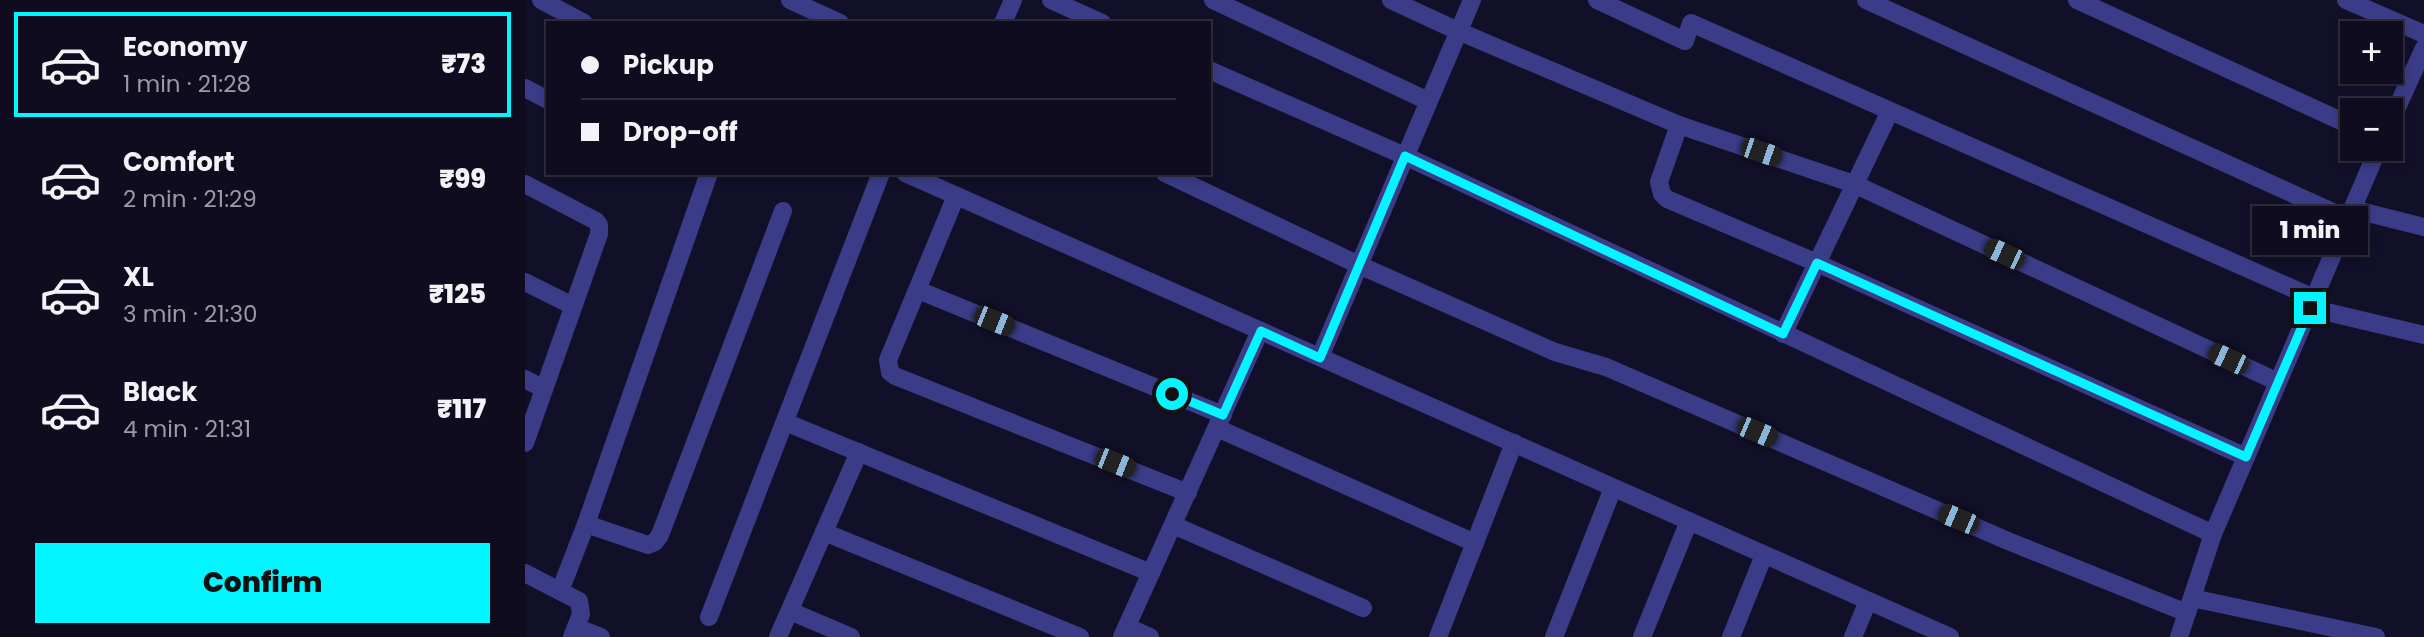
<!DOCTYPE html>
<meta charset="utf-8">
<style>
body{margin:0;font-family:Poppins,sans-serif;background:#1c1a2b;color:#f1f3f6;height:100vh;display:flex;flex-direction:column;font-size:26px;white-space:nowrap}
*{box-sizing:border-box;margin:0}
p{font-size:23px;color:#9b9ba4}
.icon{flex:none;width:38px;height:38px;fill:none;stroke:currentColor;stroke-width:2;stroke-linecap:round;stroke-linejoin:round}
.map{position:relative;flex:1;overflow:hidden}
.sheet{display:flex;flex-direction:column;background:#0e0c1e;width:525px}
.sheet>*{flex:none}
.guide{position:absolute;left:21px;top:21px;width:665px;height:154px;border-radius:0px;box-shadow:0 4px 10px #0003,0 0 0 2px #2e2c3c;display:grid;align-content:center;height:154px;padding:0 35px;background:#0e0c1e}
.controls{position:absolute;left:1815px;top:21px;display:grid;gap:14px}
.controls a{display:grid;place-items:center;width:63px;height:63px;border-radius:0px;background:#0e0c1e;box-shadow:0 4px 10px #0003,0 0 0 2px #2e2c3c;font-size:35px}
.end{position:absolute;width:32px;height:32px;margin:-16px;border:9px solid #03f5ff;background:#111;box-shadow:0 0 0 4px #111}
.from{border-radius:50%}
.bubble{position:absolute;height:49px;border-radius:0px;background:#0e0c1e;box-shadow:0 4px 10px #0003,0 0 0 2px #2e2c3c;font-size:23px;font-weight:800;line-height:49px;text-align:center}
.car{position:absolute;width:21px;height:42px;margin:-21px -10px;border-radius:9px;box-shadow:0 0 5px 2px #0007;background:linear-gradient(#222 24%,#8ab4d8 0 40%,#222 0 76%,#8ab4d8 0 86%,#222 0)}
.guide b{display:flex;align-items:center;gap:24px;height:66px;font-size:26px}
.guide b+b{border-top:2px solid #2e2c3c}
.guide i{width:18px;height:18px;background:#f1f3f6}
ul{padding:12px 0 0;list-style:none}
li{display:flex;align-items:center;gap:21px;height:105px;margin:0 14px 10px;padding:0 21px;border:4px solid transparent;border-radius:0px}
li div{flex:1}
li b{display:block;font-size:26px}
li em{font-style:normal;font-weight:800}
li.active{border-color:#03f5ff}
li>.icon{width:63px;height:63px;stroke-width:1.5}
.primary-button{display:flex;gap:14px;margin-top:auto;padding:14px 35px}
.primary-button a{flex:1;height:80px;border-radius:0px;background:#03f5ff;color:#111;font-size:28px;font-weight:800;line-height:80px;text-align:center}
main{display:flex;flex:1;min-height:0}
.map>svg:first-child{display:block}
</style>
<main>
<section class="sheet">
<ul>
<li class="active"><svg class="icon" aria-label="car" viewBox="0 0 24 24"><path d="M5 17H2v-5l4-1 3-4h7l3 4 3 1v5h-3M9 17h6M6 11h13"/><circle cx="7" cy="17" r="2"/><circle cx="17" cy="17" r="2"/></svg><div><b>Economy</b><p>1 min · 21:28</p></div><em>₹73</em></li>
<li><svg class="icon" aria-label="car" viewBox="0 0 24 24"><path d="M5 17H2v-5l4-1 3-4h7l3 4 3 1v5h-3M9 17h6M6 11h13"/><circle cx="7" cy="17" r="2"/><circle cx="17" cy="17" r="2"/></svg><div><b>Comfort</b><p>2 min · 21:29</p></div><em>₹99</em></li>
<li><svg class="icon" aria-label="car" viewBox="0 0 24 24"><path d="M5 17H2v-5l4-1 3-4h7l3 4 3 1v5h-3M9 17h6M6 11h13"/><circle cx="7" cy="17" r="2"/><circle cx="17" cy="17" r="2"/></svg><div><b>XL</b><p>3 min · 21:30</p></div><em>₹125</em></li>
<li><svg class="icon" aria-label="car" viewBox="0 0 24 24"><path d="M5 17H2v-5l4-1 3-4h7l3 4 3 1v5h-3M9 17h6M6 11h13"/><circle cx="7" cy="17" r="2"/><circle cx="17" cy="17" r="2"/></svg><div><b>Black</b><p>4 min · 21:31</p></div><em>₹117</em></li>
</ul>
<div class="primary-button"><a>Confirm</a></div>
</section>
<div class="map">
<svg width="1899" height="637" viewBox="0 0 1899 637">
<rect width="100%" height="100%" fill="#121028"/>
<g fill="none" stroke-linecap="round" stroke-linejoin="round">
<g stroke="#3a3c87" stroke-width="18">
<polyline points="478,23 488,0"/>
<polyline points="0,88 23,100"/>
<polyline points="0,184 71,221 74,225 74,234 0,443"/>
<polyline points="0,282 48,306"/>
<polyline points="365,372 363,360 431,196"/>
<polyline points="0,379 19,389"/>
<polyline points="61,524 123,545 130,542 135,535 258,211"/>
<polyline points="0,573 54,601 56,614 47,637"/>
<polyline points="35,591 61,524 184,173"/>
<polyline points="184,617 356,173"/>
<polyline points="51,627 76,637"/>
<polyline points="253,637 334,452"/>
</g>
<g stroke="#3a3c87" stroke-width="18">
<polyline points="16,0 59,23"/>
<polyline points="265,0 315,23"/>
<polyline points="526,0 577,23"/>
<polyline points="688,0 903,101"/>
<polyline points="866,0 933,31 1154,125 1329,184 1753,382"/>
<polyline points="1072,0 1160,41 1166,23 1789,298"/>
<polyline points="1341,0 1823,219"/>
<polyline points="1552,0 1827,126"/>
<polyline points="1821,0 1899,34"/>
<polyline points="684,70 880,156 1688,534"/>
<polyline points="1866,121 1899,48"/>
<polyline points="1154,125 1134,182 1137,194 1142,199 1292,263 1721,457"/>
<polyline points="380,173 1425,637"/>
<polyline points="640,173 834,265 1030,352 1081,367 1483,541 1662,613"/>
<polyline points="1827,209 1899,227"/>
<polyline points="393,290 698,415"/>
<polyline points="1785,308 1899,335"/>
<polyline points="1258,334 1365,111"/>
<polyline points="795,357 947,0"/>
<polyline points="365,372 370,376 663,493"/>
<polyline points="260,422 626,573"/>
<polyline points="692,428 950,543"/>
<polyline points="648,525 838,608"/>
<polyline points="299,532 555,637"/>
<polyline points="1667,598 1851,637"/>
<polyline points="265,611 326,637"/>
<polyline points="602,627 625,637"/>
<polyline points="597,637 735,331"/>
<polyline points="913,637 989,443"/>
<polyline points="1029,637 1088,488"/>
<polyline points="1117,637 1164,521"/>
<polyline points="1206,637 1239,555"/>
<polyline points="1328,637 1343,601"/>
<polyline points="1654,637 1688,534 1853,149"/>
</g>
</g>
<g fill="none" stroke-linecap="round" stroke-linejoin="round">
<polyline stroke="#03f5ff" stroke-width="9" points="647,394 698,415 736,331 795,358 880,156 1258,334 1292,263 1721,457 1785,308"/>
</g>
</svg>
<div class="controls">
<a>+</a>
<a>−</a>
</div>
<i class="end from" style="left:647px;top:394px"></i>
<i class="end" style="left:1785px;top:308px"></i>
<div class="bubble" style="left:1727px;top:206px;width:116px">1 min</div>
<i class="car" style="left:1236px;top:152px;rotate:109deg"></i>
<i class="car" style="left:1479px;top:254px;rotate:295deg"></i>
<i class="car" style="left:469px;top:321px;rotate:112deg"></i>
<i class="car" style="left:1703px;top:359px;rotate:295deg"></i>
<i class="car" style="left:1232px;top:432px;rotate:113deg"></i>
<i class="car" style="left:590px;top:463px;rotate:112deg"></i>
<i class="car" style="left:1433px;top:519px;rotate:293deg"></i>
<div class="guide">
<b><i class="from"></i>Pickup</b>
<b><i></i>Drop-off</b>
</div>
</div>
</main>
